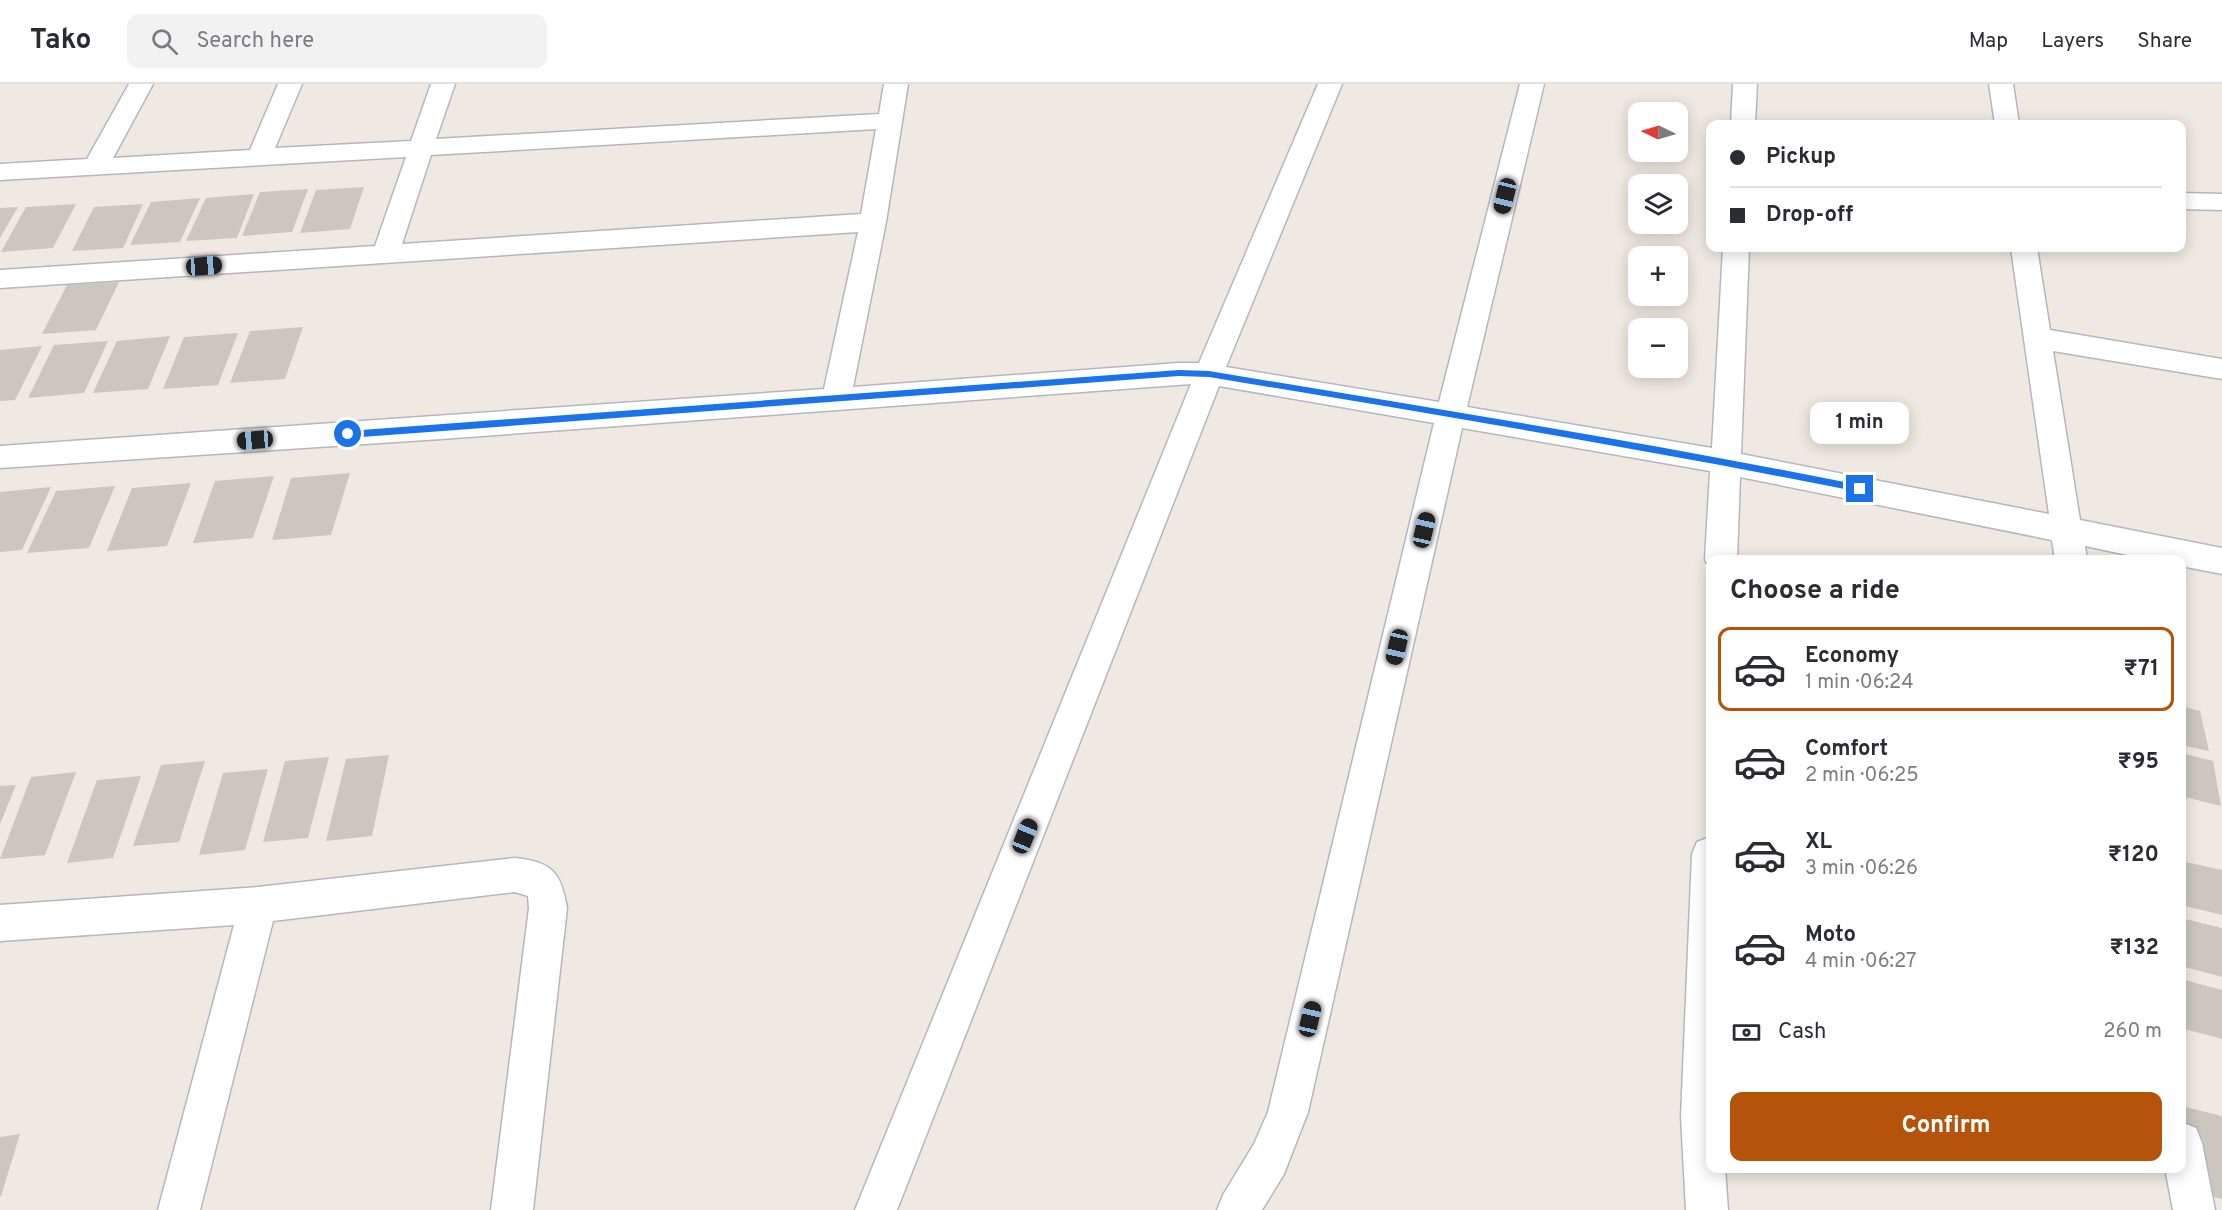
<!DOCTYPE html>
<meta charset="utf-8">
<style>
body{margin:0;font-family:Overpass,sans-serif;background:#f2f2f3;color:#2b2b33;height:100vh;display:flex;flex-direction:column;font-size:22px;white-space:nowrap}
*{box-sizing:border-box;margin:0}
p{font-size:20px;color:#7c7c81}
.icon{flex:none;width:33px;height:33px;fill:none;stroke:currentColor;stroke-width:2;stroke-linecap:round;stroke-linejoin:round}
.map{position:relative;flex:1;overflow:hidden}
.panel{position:absolute;left:1706px;top:471px;width:480px;height:618px;display:flex;flex-direction:column;background:#fff;border-radius:12px;box-shadow:0 3px 15px #0003}
.panel>*{flex:none}
.top-card{position:absolute;left:1706px;top:36px;width:480px;height:132px;border-radius:12px;box-shadow:0 3px 15px #0003;display:grid;align-content:center;height:132px;padding:0 24px;background:#fff}
.needle{width:39px;rotate:275deg}
.fabs{position:absolute;left:1628px;top:18px;display:grid;gap:12px}
.fabs a{display:grid;place-items:center;width:60px;height:60px;border-radius:12px;background:#fff;box-shadow:0 3px 15px #0003;font-size:30px}
.end{position:absolute;width:27px;height:27px;margin:-14px;border:8px solid #1a73e8;background:#fff;box-shadow:0 0 0 3px #fff}
.from{border-radius:50%}
.bubble{position:absolute;height:42px;border-radius:12px;background:#fff;box-shadow:0 3px 15px #0003;font-size:20px;font-weight:700;line-height:42px;text-align:center}
.car{position:absolute;width:18px;height:36px;margin:-18px -9px;border-radius:8px;box-shadow:0 0 4px 2px #0007;background:linear-gradient(#222 24%,#8ab4d8 0 40%,#222 0 76%,#8ab4d8 0 86%,#222 0)}
.top-card b{display:flex;align-items:center;gap:21px;height:57px;font-size:22px}
.top-card b+b{border-top:2px solid #e1e1e2}
.top-card i{width:15px;height:15px;background:#2b2b33}
ul{padding:0;list-style:none}
li{display:flex;align-items:center;gap:18px;height:84px;margin:0 12px 9px;padding:0 12px;border:3px solid transparent;border-radius:12px}
li div{flex:1}
li b{display:block;font-size:22px}
li em{font-style:normal;font-weight:700}
li.current{border-color:#b45309}
li>.icon{width:54px;height:54px;stroke-width:1.5}
h2{padding:0 24px;font-size:27px;line-height:72px}
.pay{display:flex;align-items:center;gap:15px;height:66px;padding:0 24px;font-size:22px}
.pay p{margin-inline-start:auto}
.action{display:flex;gap:12px;margin-top:auto;padding:12px 24px}
.action a{flex:1;height:69px;border-radius:12px;background:#b45309;color:#fff;font-size:24px;font-weight:700;line-height:69px;text-align:center}
header{display:flex;align-items:center;gap:36px;box-sizing:border-box;height:84px;padding:0 30px;background:#fff;border-bottom:2px solid #e1e1e2}
header strong{font-size:28px}
nav{display:flex;gap:33px;margin-inline-start:auto;font-size:21px}
.search{width:420px;height:54px;background:#f2f2f3;display:flex;align-items:center;gap:15px;box-sizing:border-box;padding:0 21px;border-radius:12px;color:#7c7c81;font-size:22px}
.map>svg:first-child{display:block}
</style>
<header>
<strong>Tako</strong>
<div class="search"><svg class="icon" aria-label="search" viewBox="0 0 24 24"><circle cx="10" cy="10" r="6"/><path d="M15 15l6 6"/></svg>Search here</div>
<nav><a>Map</a><a>Layers</a><a>Share</a></nav>
</header>
<div class="map">
<svg width="2222" height="1126" viewBox="0 0 2222 1126">
<rect width="100%" height="100%" fill="#efe9e1"/>
<g fill="#cbc7bf">
<polygon points="364,103 350,145 300,149 316,106"/>
<polygon points="308,105 292,148 242,152 260,108"/>
<polygon points="254,110 237,154 186,157 206,114"/>
<polygon points="200,114 180,158 130,161 151,118"/>
<polygon points="76,120 53,164 1,168 26,123"/>
<polygon points="143,120 123,164 72,167 94,123"/>
<polygon points="18,123 0,154 0,124"/>
<polygon points="119,198 96,246 42,250 67,201"/>
<polygon points="303,243 285,295 230,299 250,247"/>
<polygon points="238,249 218,301 163,305 184,253"/>
<polygon points="170,252 148,305 93,309 117,257"/>
<polygon points="108,257 84,309 28,314 54,261"/>
<polygon points="42,262 15,316 0,317 0,266"/>
<polygon points="350,389 331,451 272,456 291,394"/>
<polygon points="274,392 253,454 193,459 215,397"/>
<polygon points="191,399 167,462 107,467 132,404"/>
<polygon points="115,402 89,464 27,469 56,407"/>
<polygon points="51,403 22,466 0,468 0,408"/>
<polygon points="2181,622 2200,627 2209,667 2181,661"/>
<polygon points="2181,669 2213,677 2221,722 2181,712"/>
<polygon points="389,671 372,752 326,757 346,675"/>
<polygon points="329,673 308,754 263,758 285,677"/>
<polygon points="205,677 179,758 133,762 161,681"/>
<polygon points="268,685 245,766 199,771 223,689"/>
<polygon points="76,688 45,771 0,775 31,693"/>
<polygon points="141,692 113,774 67,779 97,696"/>
<polygon points="16,701 0,740 0,702"/>
<polygon points="2181,777 2222,786 2222,831 2181,821"/>
<polygon points="2181,834 2222,844 2222,893 2181,882"/>
<polygon points="2181,895 2222,906 2222,955 2181,944"/>
<polygon points="2181,1022 2222,1032 2222,1115 2197,1109"/>
<polygon points="20,1050 1,1112 0,1112 0,1053"/>
</g>
<g fill="none" stroke-linecap="round" stroke-linejoin="round">
<defs>
<g id="street">
<path d="M129,0H153L113,74L250,66L278,0H302L275,64L411,57L431,0H455L436,55L879,30L884,0H908L886,138L853,303L1179,279H1199L1318,0H1342L1226,283L1439,318L1520,0H1544L1467,323L1712,364L1723,164H1749L1741,370L2049,430L2011,164H2037L2050,246L2222,275V295L2053,267L2080,436L2222,464V490L2181,482V476H2151L2085,462L2087,476H2055L2052,456L1740,393L1737,476H1710V485L1705,476L1710,387L1462,344L1308,1028L1284,1090L1262,1126H1217L1223,1111L1254,1060L1268,1028L1434,339L1219,302L897,1126H855L1191,300L441,355L0,384V362L824,305L858,148L0,204V186L375,162L406,73L0,96V80L87,75ZM876,45L861,130L402,160L431,71Z"/>
<polygon points="1733,0 1757,0 1755,40 1731,40"/>
<polygon points="1989,0 2013,0 2019,40 1995,40"/>
<polygon points="2181,109 2222,110 2222,126 2181,125"/>
<polygon points="1710,753 1710,1084 1725,1084 1728,1126 1686,1126 1681,1033 1692,770 1697,758"/>
<path d="M515,774C552,778 561,788 567,824L533,1126H491L529,824L528,812L515,808L273,837L200,1126H158L234,841L0,857V821L258,803Z"/>
<polygon points="2181,1038 2196,1044 2202,1059 2215,1126 2173,1126 2165,1084 2181,1084"/>
</g>
</defs>
<use href="#street" stroke="#b4b7c1" stroke-width="3"/>
<use href="#street" fill="#fff" fill-rule="evenodd"/>
</g>
<path fill="#1a73e8" d="M1179,286L1209,287C1426,323 1644,358 1860,401L1865,405L1860,408C1644,365 1426,329 1209,293L1179,292L348,354L344,350L348,347Z"/>
</svg>
<div class="fabs">
<a><svg class="needle" viewBox="-14 -14 28 28"><path d="M0-13l5 13h-10z" fill="#e53935"/><path d="M0 13l5-13h-10z" fill="#7c7c81"/></svg></a>
<a><svg class="icon" aria-label="layers" viewBox="0 0 24 24"><path d="M12 4l9 5-9 5-9-5zM3 14l9 5 9-5"/></svg></a>
<a>+</a>
<a>−</a>
</div>
<i class="end from" style="left:348px;top:350px"></i>
<i class="end" style="left:1860px;top:405px"></i>
<div class="bubble" style="left:1810px;top:318px;width:99px">1 min</div>
<i class="car" style="left:1505px;top:112px;rotate:194deg"></i>
<i class="car" style="left:204px;top:182px;rotate:86deg"></i>
<i class="car" style="left:255px;top:356px;rotate:266deg"></i>
<i class="car" style="left:1424px;top:446px;rotate:13deg"></i>
<i class="car" style="left:1397px;top:563px;rotate:193deg"></i>
<i class="car" style="left:1025px;top:752px;rotate:22deg"></i>
<i class="car" style="left:1310px;top:935px;rotate:13deg"></i>
<div class="top-card">
<b><i class="from"></i>Pickup</b>
<b><i></i>Drop-off</b>
</div>
<section class="panel">
<h2>Choose a ride</h2>
<ul>
<li class="current"><svg class="icon" aria-label="car" viewBox="0 0 24 24"><path d="M5 17H2v-5l4-1 3-4h7l3 4 3 1v5h-3M9 17h6M6 11h13"/><circle cx="7" cy="17" r="2"/><circle cx="17" cy="17" r="2"/></svg><div><b>Economy</b><p>1 min · 06:24</p></div><em>₹71</em></li>
<li><svg class="icon" aria-label="car" viewBox="0 0 24 24"><path d="M5 17H2v-5l4-1 3-4h7l3 4 3 1v5h-3M9 17h6M6 11h13"/><circle cx="7" cy="17" r="2"/><circle cx="17" cy="17" r="2"/></svg><div><b>Comfort</b><p>2 min · 06:25</p></div><em>₹95</em></li>
<li><svg class="icon" aria-label="car" viewBox="0 0 24 24"><path d="M5 17H2v-5l4-1 3-4h7l3 4 3 1v5h-3M9 17h6M6 11h13"/><circle cx="7" cy="17" r="2"/><circle cx="17" cy="17" r="2"/></svg><div><b>XL</b><p>3 min · 06:26</p></div><em>₹120</em></li>
<li><svg class="icon" aria-label="car" viewBox="0 0 24 24"><path d="M5 17H2v-5l4-1 3-4h7l3 4 3 1v5h-3M9 17h6M6 11h13"/><circle cx="7" cy="17" r="2"/><circle cx="17" cy="17" r="2"/></svg><div><b>Moto</b><p>4 min · 06:27</p></div><em>₹132</em></li>
</ul>
<div class="pay"><svg class="icon" aria-label="cash" viewBox="0 0 24 24"><path d="M3 7h18v10H3z"/><circle cx="12" cy="12" r="2"/></svg>Cash<p>260 m</p></div>
<div class="action"><a>Confirm</a></div>
</section>
</div>
